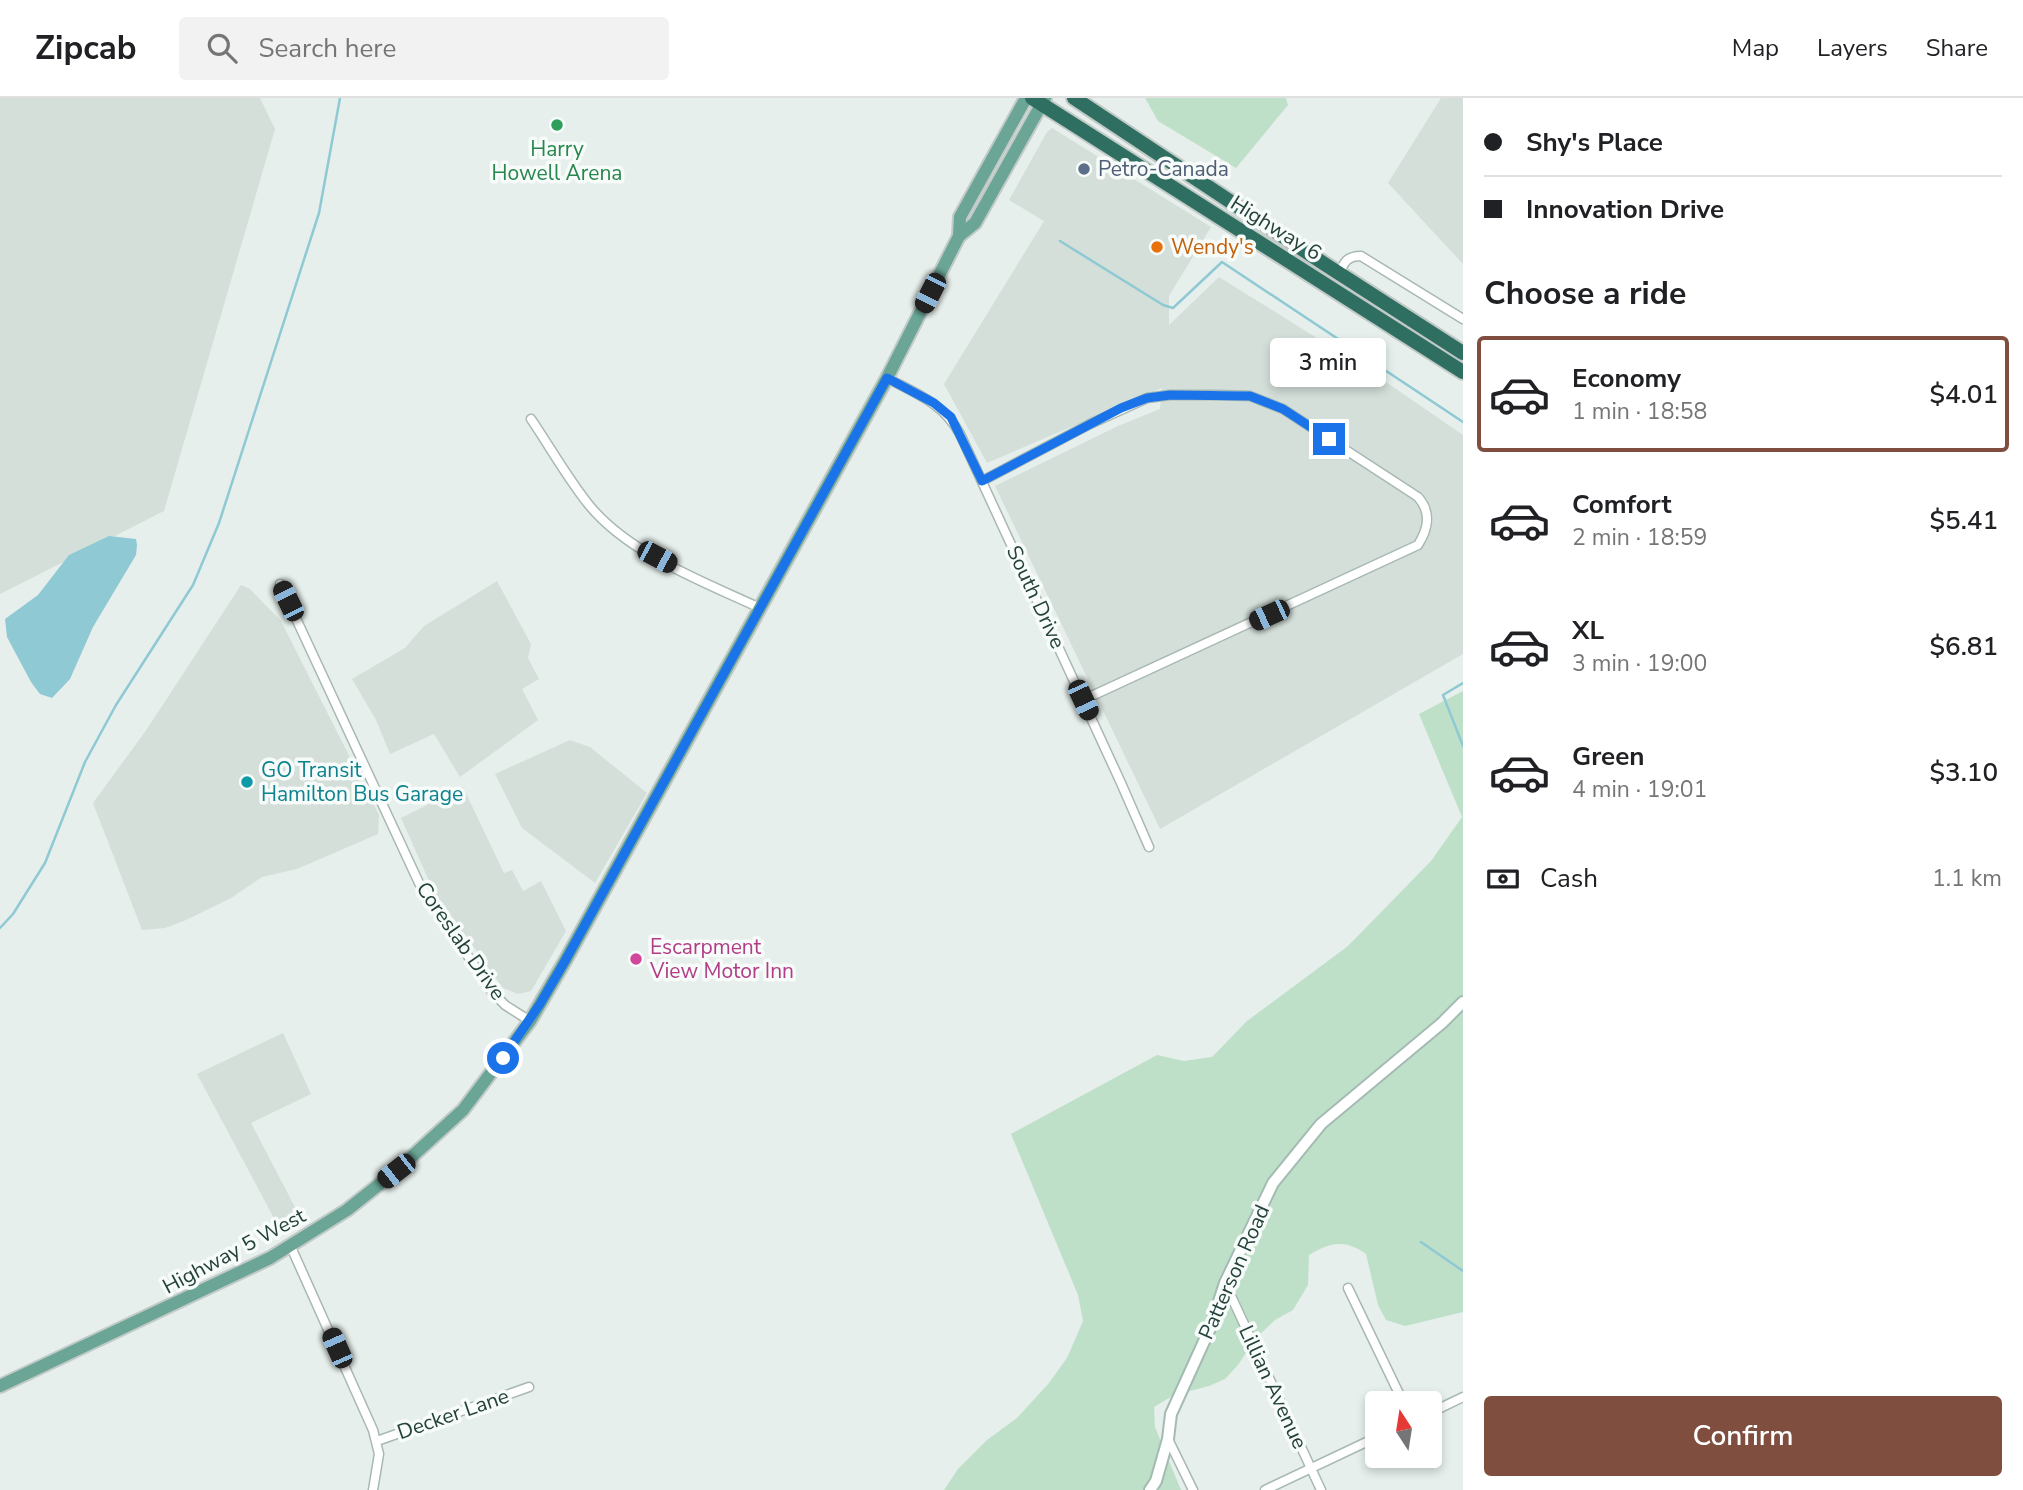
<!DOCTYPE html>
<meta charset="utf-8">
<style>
body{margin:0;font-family:"Nunito Sans",sans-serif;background:#f2f2f2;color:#202124;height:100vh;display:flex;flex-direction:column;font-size:26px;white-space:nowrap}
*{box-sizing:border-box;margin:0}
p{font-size:23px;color:#757577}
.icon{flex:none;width:38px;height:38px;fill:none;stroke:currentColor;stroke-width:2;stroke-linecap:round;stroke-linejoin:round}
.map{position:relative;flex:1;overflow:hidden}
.details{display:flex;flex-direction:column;background:#fff;width:560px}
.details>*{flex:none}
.guide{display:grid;align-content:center;height:154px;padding:0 21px;background:#fff}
.needle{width:46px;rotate:348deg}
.tools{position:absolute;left:1365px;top:1293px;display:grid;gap:14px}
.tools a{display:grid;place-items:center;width:77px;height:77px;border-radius:7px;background:#fff;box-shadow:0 4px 10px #0003;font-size:35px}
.end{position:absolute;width:32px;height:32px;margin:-16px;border:9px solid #1a73e8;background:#fff;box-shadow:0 0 0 4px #fff}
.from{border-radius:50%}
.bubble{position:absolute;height:49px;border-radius:7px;background:#fff;box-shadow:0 4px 10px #0003;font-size:23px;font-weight:600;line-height:49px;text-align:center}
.car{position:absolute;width:21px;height:42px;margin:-21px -10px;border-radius:9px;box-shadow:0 0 5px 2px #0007;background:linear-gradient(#222 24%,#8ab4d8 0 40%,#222 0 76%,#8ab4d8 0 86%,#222 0)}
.guide b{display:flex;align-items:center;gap:24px;height:66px;font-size:26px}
.guide b+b{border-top:2px solid #e0e0e0}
.guide i{width:18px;height:18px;background:#202124}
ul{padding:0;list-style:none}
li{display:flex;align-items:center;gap:21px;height:116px;margin:0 14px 10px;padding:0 7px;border:4px solid transparent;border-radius:7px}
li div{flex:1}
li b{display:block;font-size:26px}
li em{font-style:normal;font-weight:600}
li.on{border-color:#7f4e3f}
li>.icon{width:63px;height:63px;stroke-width:1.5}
h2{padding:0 21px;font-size:32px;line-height:84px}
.pay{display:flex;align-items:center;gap:18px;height:77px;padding:0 21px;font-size:26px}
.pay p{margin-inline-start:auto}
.cta{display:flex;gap:14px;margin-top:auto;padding:14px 21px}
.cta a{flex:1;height:80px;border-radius:7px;background:#7f4e3f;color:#fff;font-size:28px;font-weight:600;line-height:80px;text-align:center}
header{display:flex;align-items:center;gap:42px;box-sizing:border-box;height:98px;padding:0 35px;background:#fff;border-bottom:2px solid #e0e0e0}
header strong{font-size:33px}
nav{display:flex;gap:38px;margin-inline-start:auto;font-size:24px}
.search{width:490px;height:63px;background:#f2f2f2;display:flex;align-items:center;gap:18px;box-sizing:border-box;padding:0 24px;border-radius:7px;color:#757577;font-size:26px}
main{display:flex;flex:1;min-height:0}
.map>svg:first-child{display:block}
</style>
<header>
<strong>Zipcab</strong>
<div class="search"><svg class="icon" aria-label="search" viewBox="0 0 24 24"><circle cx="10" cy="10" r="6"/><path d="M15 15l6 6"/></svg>Search here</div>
<nav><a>Map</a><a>Layers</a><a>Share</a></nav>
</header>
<main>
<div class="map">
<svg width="1463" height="1392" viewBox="0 0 1463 1392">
<rect width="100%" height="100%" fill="#e6efeb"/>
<g fill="#d4dfda">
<polygon points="0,0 260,0 275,31 164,413 0,496"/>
<polygon points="1441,0 1463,0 1463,166 1388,85"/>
<polygon points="1052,30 1211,129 1169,198 1169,227 1219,179 1370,273 1463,337 1463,556 1160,731 995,388 1118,328 1160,311 1162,290 987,365 944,286 1044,123 1009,102 1047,34"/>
<polygon points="497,483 531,546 528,560 539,581 522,591 538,622 460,679 434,636 390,656 376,622 352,581 405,550 424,528"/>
<polygon points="241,487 250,491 281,523 379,717 378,736 297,771 262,779 231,800 186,822 165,830 142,832 93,705 147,631"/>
<polygon points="570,642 590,649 647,695 595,785 522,730 495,676"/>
<polygon points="463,689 504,775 512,772 523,793 541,783 566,833 531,893 518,896 503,890 434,794 401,720"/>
<polygon points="283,935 311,996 251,1025 297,1113 276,1124 197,976"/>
</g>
<g fill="#bfe0c8">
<polygon points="1145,0 1286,0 1288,7 1236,70 1158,23"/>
<path d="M1463,593V1214L1405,1228L1386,1222L1378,1207L1366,1156C1345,1141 1330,1144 1309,1157L1308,1187L1293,1212L1275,1222L1255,1241L1238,1267L1225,1281L1209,1288L1174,1297L1154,1309L1155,1329L1181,1392H944L958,1371L987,1342L1017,1320L1049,1285L1067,1260L1083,1223L1078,1197L1011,1036L1157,957L1184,963L1212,959L1247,923L1348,848L1431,763L1462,719L1419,616Z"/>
</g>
<polygon fill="#8ec9d4" points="109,438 136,441 137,447 136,457 93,529 70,581 52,600 40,596 31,584 7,539 5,521 38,497 69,457"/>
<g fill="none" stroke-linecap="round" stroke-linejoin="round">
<g stroke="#8ec9d4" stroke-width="2.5">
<polyline points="1060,143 1163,207 1173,210 1222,164 1463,324"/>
<polyline points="1463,585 1443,597 1463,648"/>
<polyline points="0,830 13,816 45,765 85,664 116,607 193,487 219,425 319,115 340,0"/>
<polyline points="1421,1144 1463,1173"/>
</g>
<defs>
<g id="street">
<path d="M1339,176C1344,164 1347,158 1361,158L1463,221"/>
<path d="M887,280C917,296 943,305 960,336L1121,685L1149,749"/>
<path d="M531,321C550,349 568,381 589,407C629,456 704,484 760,510"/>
<path d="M982,383L1090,326L1147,300L1170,297H1217L1250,298L1283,311L1418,399C1432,415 1428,431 1418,447L1083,602"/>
<polyline points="280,486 419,785 492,894 505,907 530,923"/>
<polyline points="291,1149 373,1332 379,1356 373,1392"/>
<polyline points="1225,1185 1321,1392"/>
<polyline points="1348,1190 1404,1306"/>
<polyline points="1430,1315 1463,1299"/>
<polyline points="1168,1341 1193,1392"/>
<polyline points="377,1343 529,1289"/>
<polyline points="1265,1392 1377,1339"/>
</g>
<polyline id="secondary" points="1150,1392 1156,1383 1168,1341 1171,1316 1211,1228 1225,1185 1273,1085 1321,1026 1442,925 1463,904"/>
<g id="primary">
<polyline points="959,138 975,125 1045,0"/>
<polyline points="0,1288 270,1160 347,1112 396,1073 463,1012 530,923 565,863 887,280 959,138 960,119 1026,0"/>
</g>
<g id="highway">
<polyline points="1032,0 1463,274"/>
<polyline points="1074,0 1323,165 1463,255"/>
</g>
</defs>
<use href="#street" stroke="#a8b8b2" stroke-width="11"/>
<use href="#secondary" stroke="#a4bbb3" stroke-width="14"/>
<use href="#primary" stroke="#c2cac8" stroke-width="16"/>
<use href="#highway" stroke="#c2cac8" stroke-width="18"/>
<use href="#street" stroke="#fff" stroke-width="8"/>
<use href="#secondary" stroke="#fff" stroke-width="10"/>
<use href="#primary" stroke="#6aa596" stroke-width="12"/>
<use href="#highway" stroke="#2f6f62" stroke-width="14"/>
</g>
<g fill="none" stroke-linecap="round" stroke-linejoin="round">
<polyline stroke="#1a73e8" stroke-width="9" points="503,960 540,906 565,863 887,280 934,305 951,319 982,383 1121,310 1147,300 1170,297 1250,298 1283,311 1329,341"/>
</g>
<circle fill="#2e9e5b" stroke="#f7fbf9" stroke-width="2.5" cx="557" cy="27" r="7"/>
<circle fill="#5c6f8a" stroke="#f7fbf9" stroke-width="2.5" cx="1084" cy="71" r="7"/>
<circle fill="#e8710a" stroke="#f7fbf9" stroke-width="2.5" cx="1157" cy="149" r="7"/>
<circle fill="#0f9aa8" stroke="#f7fbf9" stroke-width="2.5" cx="247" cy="684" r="7"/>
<circle fill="#d1479c" stroke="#f7fbf9" stroke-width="2.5" cx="636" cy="861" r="7"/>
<g text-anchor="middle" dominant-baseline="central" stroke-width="7" stroke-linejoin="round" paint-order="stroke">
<g font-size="21" fill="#27864d" stroke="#f7fbf9">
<text x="557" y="51">Harry<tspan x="557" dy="24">Howell Arena</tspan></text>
</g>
<g font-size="21" fill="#4e5e75" stroke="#f7fbf9" text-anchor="start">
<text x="1098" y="71">Petro-Canada</text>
</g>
<g font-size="21" fill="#24423a" stroke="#f7fbf9">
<text transform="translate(1276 130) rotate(32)">Highway 6</text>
<text transform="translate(1036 499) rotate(65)">South Drive</text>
<text transform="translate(461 843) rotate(55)">Coreslab Drive</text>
<text transform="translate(234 1153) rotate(-28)">Highway 5 West</text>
<text transform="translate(1234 1174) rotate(-66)">Patterson Road</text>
<text transform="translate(1273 1289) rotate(65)">Lillian Avenue</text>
<text transform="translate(453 1316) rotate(-19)">Decker Lane</text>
</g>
<g font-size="21" fill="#c56008" stroke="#f7fbf9" text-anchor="start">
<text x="1171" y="149">Wendy's</text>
</g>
<g font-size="21" fill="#0d838f" stroke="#f7fbf9" text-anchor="start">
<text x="261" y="672">GO Transit<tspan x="261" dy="24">Hamilton Bus Garage</tspan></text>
</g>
<g font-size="21" fill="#b23c85" stroke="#f7fbf9" text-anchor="start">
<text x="650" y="849">Escarpment<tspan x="650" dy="24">View Motor Inn</tspan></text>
</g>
</g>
</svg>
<div class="tools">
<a><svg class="needle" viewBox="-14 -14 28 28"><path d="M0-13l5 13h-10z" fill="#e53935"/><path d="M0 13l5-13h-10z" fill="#757577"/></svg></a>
</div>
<i class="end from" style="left:503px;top:960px"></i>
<i class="end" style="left:1329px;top:341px"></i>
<div class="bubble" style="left:1270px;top:240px;width:116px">3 min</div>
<i class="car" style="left:930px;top:195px;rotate:207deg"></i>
<i class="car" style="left:657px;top:459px;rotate:118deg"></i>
<i class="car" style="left:288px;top:503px;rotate:334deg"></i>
<i class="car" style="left:1269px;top:517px;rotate:245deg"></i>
<i class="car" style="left:1083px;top:602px;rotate:155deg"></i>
<i class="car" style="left:396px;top:1073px;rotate:232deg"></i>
<i class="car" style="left:337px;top:1250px;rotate:336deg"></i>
</div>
<section class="details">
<div class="guide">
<b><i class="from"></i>Shy's Place</b>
<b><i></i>Innovation Drive</b>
</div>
<h2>Choose a ride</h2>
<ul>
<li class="on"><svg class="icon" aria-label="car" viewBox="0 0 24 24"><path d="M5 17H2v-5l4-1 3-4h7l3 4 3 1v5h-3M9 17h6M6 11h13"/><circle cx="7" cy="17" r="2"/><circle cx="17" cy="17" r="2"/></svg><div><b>Economy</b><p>1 min · 18:58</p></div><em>$4.01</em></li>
<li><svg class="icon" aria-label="car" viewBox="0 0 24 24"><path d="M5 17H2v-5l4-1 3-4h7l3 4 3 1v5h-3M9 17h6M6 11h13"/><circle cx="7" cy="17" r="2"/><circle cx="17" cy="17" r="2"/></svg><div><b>Comfort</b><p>2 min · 18:59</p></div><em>$5.41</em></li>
<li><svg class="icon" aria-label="car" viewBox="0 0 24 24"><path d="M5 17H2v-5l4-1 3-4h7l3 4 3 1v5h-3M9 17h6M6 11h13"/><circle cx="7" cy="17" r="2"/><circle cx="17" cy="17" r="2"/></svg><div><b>XL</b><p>3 min · 19:00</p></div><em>$6.81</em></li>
<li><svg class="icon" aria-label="car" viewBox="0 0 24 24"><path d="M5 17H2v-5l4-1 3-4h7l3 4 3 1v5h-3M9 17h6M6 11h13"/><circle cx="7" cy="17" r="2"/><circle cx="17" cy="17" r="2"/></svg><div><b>Green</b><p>4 min · 19:01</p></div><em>$3.10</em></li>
</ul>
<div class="pay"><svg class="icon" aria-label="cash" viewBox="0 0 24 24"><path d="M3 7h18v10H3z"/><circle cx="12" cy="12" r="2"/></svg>Cash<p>1.1 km</p></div>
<div class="cta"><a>Confirm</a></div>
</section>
</main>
